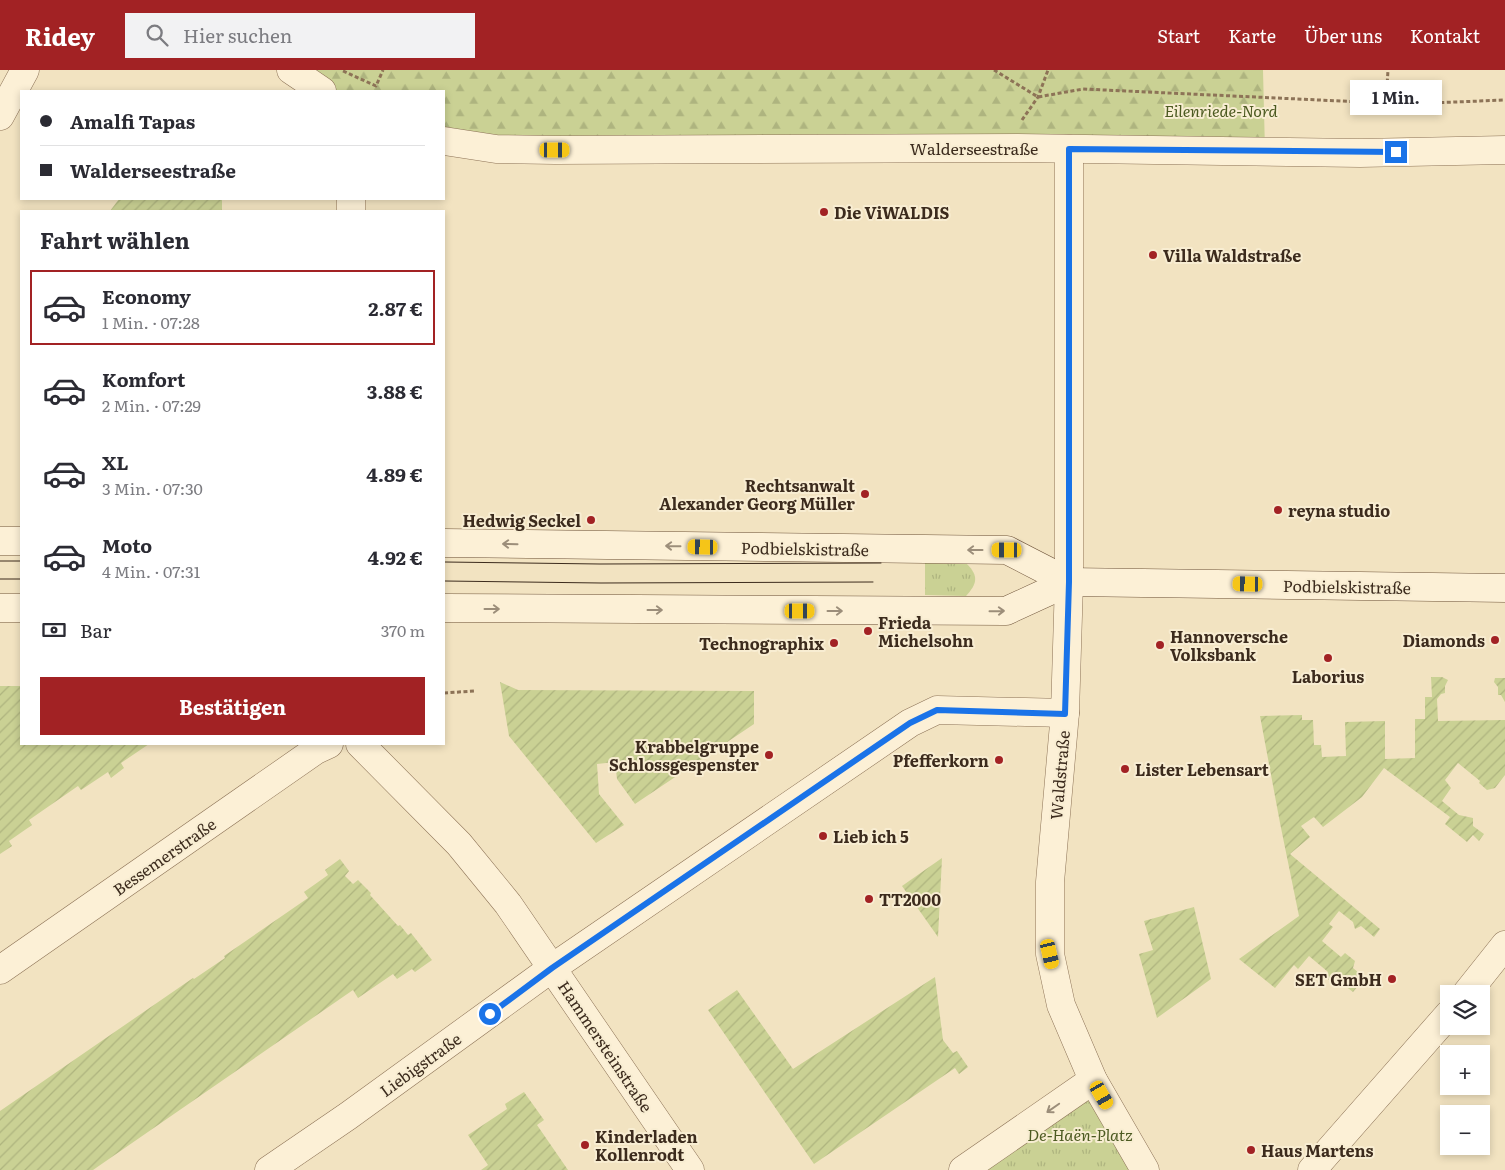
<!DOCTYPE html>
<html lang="de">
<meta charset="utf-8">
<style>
body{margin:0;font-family:Literata,serif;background:#f2f2f3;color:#2b2b33;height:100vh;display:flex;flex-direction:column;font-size:19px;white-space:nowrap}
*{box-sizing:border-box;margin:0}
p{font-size:16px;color:#7c7c81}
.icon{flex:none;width:28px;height:28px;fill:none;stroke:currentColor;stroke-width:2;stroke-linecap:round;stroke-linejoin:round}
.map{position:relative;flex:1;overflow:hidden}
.details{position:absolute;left:20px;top:140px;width:425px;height:535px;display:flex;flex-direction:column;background:#fff;border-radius:0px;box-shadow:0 2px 8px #0003}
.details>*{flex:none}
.banner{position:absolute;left:20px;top:20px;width:425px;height:110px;border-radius:0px;box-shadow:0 2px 8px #0003;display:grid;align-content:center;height:110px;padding:0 20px;background:#fff}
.controls{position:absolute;left:1440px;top:915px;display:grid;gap:10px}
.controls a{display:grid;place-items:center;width:50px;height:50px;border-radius:0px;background:#fff;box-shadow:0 2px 8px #0003;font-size:25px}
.end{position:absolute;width:22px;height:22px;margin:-11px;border:6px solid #1a73e8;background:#fff;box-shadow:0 0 0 2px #fff}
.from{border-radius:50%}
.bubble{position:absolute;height:35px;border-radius:0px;background:#fff;box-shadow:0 2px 8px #0003;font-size:16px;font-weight:700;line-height:35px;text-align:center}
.car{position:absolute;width:15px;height:30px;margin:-15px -8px;border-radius:6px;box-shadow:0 0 4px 1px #0007;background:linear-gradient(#f5c518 24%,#345 0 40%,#f5c518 0 76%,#345 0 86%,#f5c518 0)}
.banner b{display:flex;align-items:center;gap:18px;height:48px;font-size:19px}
.banner b+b{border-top:1px solid #e1e1e2}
.banner i{width:12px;height:12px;background:#2b2b33}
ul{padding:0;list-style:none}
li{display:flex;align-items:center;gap:15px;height:75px;margin:0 10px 8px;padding:0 10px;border:2px solid transparent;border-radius:0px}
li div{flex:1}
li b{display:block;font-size:19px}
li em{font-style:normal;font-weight:700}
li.active{border-color:#a22224}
li>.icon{width:45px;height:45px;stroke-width:1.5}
h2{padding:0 20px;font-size:22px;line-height:60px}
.pay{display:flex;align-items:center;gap:12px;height:55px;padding:0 20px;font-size:19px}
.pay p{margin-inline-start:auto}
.button{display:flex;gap:10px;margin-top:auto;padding:10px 20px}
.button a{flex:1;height:58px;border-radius:0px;background:#a22224;color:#fff;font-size:20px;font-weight:700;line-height:58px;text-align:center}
header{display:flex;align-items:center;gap:30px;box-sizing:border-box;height:70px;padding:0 25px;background:#a22224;color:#fff}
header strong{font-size:24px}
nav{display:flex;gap:28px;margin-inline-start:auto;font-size:18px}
.search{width:350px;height:45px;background:#f2f2f3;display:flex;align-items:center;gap:12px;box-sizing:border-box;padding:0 18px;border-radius:0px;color:#7c7c81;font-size:19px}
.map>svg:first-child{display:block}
</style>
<header>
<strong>Ridey</strong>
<div class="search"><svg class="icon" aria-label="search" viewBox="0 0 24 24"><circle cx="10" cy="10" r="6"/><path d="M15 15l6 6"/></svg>Hier suchen</div>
<nav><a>Start</a><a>Karte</a><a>Über uns</a><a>Kontakt</a></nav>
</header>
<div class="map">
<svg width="1505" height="1100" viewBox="0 0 1505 1100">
<defs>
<pattern id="grass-tufts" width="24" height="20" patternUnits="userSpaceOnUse" patternTransform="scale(1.25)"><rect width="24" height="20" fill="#cad194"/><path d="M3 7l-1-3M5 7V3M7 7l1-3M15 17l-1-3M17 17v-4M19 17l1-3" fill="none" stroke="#aeb47f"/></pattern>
<pattern id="forest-firs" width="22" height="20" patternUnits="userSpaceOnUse" patternTransform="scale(1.25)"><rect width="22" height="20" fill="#cad194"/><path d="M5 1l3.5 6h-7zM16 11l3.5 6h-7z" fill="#aeb47f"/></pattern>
<pattern id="garden-furrows" width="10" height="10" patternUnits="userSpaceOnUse" patternTransform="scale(1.25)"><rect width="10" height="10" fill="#cad194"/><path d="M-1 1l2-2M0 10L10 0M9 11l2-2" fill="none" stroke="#aeb47f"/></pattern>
</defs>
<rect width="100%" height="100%" fill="#f2e3c1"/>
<g fill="url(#grass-tufts)">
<path d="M925,493L967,494C979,506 977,514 966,526L925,525Z"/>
<polygon points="1093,1010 1145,1100 963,1100"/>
</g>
<polygon fill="url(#forest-firs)" points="291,0 1263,0 1265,81 444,71 444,21 322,21"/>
<g fill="url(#garden-furrows)">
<polygon points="119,129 222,129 222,141 110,141"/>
<polygon points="1431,607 1442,607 1448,610 1445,616 1445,623 1441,624 1437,629 1438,651 1505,650 1505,705 1495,718 1487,720 1479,713 1480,711 1458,693 1445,710 1451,718 1442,731 1459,745 1473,748 1473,756 1484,764 1479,771 1473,765 1467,772 1445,754 1450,747 1384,698 1362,727 1323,757 1314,747 1301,756 1310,767 1290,784 1380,859 1374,867 1361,856 1355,859 1353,852 1339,841 1329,854 1333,857 1322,871 1341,887 1345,883 1355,891 1353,898 1365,908 1353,922 1340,912 1334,915 1325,906 1328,902 1309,886 1298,899 1294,895 1275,918 1239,889 1299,846 1280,753 1260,646 1302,645 1302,650 1313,650 1314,675 1321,675 1322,687 1346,686 1345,652 1385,651 1385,689 1415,688 1415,649 1425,649 1425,627 1432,627"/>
<polygon points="1495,608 1505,608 1505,647 1505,632 1501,625 1498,625 1498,617 1494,612"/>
<polygon points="500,612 518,620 754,621 754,654 635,734 617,709 615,692 597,694 599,724 624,755 596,773 509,666"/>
<polygon points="0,616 21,616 21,674 149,674 121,693 124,698 111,708 108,702 81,720 78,716 29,750 32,755 9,771 12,776 0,784"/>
<polygon points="942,788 938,867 902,816"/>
<polygon points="340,789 349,801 345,806 353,814 358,810 371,823 370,825 398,856 400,855 408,865 411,863 432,890 415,902 412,899 397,909 393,904 358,928 353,920 93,1100 0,1100 0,1041 193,908 194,909 225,888 224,886 308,828 304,822 328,805 325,800"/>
<polygon points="1194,837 1211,909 1157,948 1139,884 1153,880 1144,851"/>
<polygon points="935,907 943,970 953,983 957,981 968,997 959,1004 955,998 814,1094 708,940 737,920 793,999"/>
<polygon points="524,1022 544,1050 537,1055 568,1100 481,1100 488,1095 468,1065 507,1039 505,1034"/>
</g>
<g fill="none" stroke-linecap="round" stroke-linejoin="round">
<defs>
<g id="minor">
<polyline points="0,46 25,0"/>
<polyline points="1069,79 1069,512 1065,643 1050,812 1050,884 1061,935 1093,1010 1145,1100"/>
<polyline points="351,129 351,141"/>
<polyline points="360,674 459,774 508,834 690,1100"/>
<polyline points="0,900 316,680 329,674"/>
<polyline points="1466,924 1505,875"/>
<polyline points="269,1100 348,1046 552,898 910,653 937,640 1065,643"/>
<polyline points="963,1100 1093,1010"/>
<polyline points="1312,1100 1449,944"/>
</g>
<g id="tertiary">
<polyline points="291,0 322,21"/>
<polyline points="444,71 496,79 555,80 1018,78 1360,83 1505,80"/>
</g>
<g id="secondary">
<polyline points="0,471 21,471"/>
<polyline points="444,473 1007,480 1069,512"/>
<polyline points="0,538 21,538"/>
<polyline points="444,538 1006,541 1069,512 1505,518"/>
</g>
</defs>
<use href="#minor" stroke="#8d7357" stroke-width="29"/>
<use href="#tertiary" stroke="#8d7357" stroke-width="29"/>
<use href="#secondary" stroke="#6f543a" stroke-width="29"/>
<g stroke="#8d7357" stroke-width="3" stroke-dasharray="4 2.5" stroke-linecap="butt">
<polyline points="994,0 1038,27 1083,19 1405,34 1505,30"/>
<polyline points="343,1 376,16 383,0"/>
<polyline points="1386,32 1388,0"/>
<polyline points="1022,50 1038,27 1048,0"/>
<polyline points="444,623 474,621"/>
</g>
<use href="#minor" stroke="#fcf0d6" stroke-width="28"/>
<use href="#tertiary" stroke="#fcf0d6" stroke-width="28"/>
<use href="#secondary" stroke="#fcf0d6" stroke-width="28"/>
<g stroke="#3c2b1d" stroke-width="1">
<polyline points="0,491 21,491"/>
<polyline points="444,492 600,494 881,493"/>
<polyline points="0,509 21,509"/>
<polyline points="444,511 601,513 873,512"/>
</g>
</g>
<defs><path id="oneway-shaft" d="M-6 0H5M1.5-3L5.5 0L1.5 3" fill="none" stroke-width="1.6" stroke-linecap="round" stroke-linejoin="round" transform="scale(1.25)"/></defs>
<g stroke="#9c8e7a">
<use href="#oneway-shaft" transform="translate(510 474) rotate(-179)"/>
<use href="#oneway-shaft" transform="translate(673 476) rotate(-179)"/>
<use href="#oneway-shaft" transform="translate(975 480) rotate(-180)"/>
<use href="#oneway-shaft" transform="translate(492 539)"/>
<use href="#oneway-shaft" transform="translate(655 540)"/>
<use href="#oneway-shaft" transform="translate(835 541)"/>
<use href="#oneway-shaft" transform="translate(997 541) rotate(-1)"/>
<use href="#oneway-shaft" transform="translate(1053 1038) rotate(145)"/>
</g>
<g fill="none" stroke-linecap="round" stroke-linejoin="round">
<polyline stroke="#1a73e8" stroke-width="6" points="490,944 552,898 910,653 937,640 1065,644 1069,512 1069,79 1396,82"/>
</g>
<g fill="#a22224" stroke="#f8edd2" stroke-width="2">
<circle cx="824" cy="142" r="5"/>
<circle cx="1153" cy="185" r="5"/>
<circle cx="865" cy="424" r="5"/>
<circle cx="1278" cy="440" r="5"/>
<circle cx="591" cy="450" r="5"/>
<circle cx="868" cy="561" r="5"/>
<circle cx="1495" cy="570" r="5"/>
<circle cx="834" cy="573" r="5"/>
<circle cx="1160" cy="575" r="5"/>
<circle cx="1328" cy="588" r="5"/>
<circle cx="769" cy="685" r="5"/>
<circle cx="999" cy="690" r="5"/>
<circle cx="1125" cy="699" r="5"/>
<circle cx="823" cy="766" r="5"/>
<circle cx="869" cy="829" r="5"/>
<circle cx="1392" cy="909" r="5"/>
<circle cx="585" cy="1075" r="5"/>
<circle cx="1251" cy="1080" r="5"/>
</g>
<g text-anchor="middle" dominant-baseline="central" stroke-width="4" stroke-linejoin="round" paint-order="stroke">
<g font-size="16" font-style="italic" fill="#4c5a21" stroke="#f8edd2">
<text x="1221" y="40">Eilenriede-Nord</text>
<text x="1080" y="1064">De-Haën-Platz</text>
</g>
<g font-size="16" fill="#3c2b1d" stroke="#f8edd2">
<text x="974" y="78">Walderseestraße</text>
<text transform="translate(805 478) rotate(1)">Podbielskistraße</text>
<text transform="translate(1347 516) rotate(1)">Podbielskistraße</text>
<text transform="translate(1059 705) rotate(-85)">Waldstraße</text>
<text transform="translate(164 786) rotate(-35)">Bessemerstraße</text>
<text transform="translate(606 976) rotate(56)">Hammersteinstraße</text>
<text transform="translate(420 994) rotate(-36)">Liebigstraße</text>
</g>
<g font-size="16" font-weight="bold" fill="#3c2b1d" stroke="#f8edd2" text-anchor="start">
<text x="834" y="142">Die ViWALDIS</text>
<text x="1163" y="185">Villa Waldstraße</text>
<text x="855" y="415" text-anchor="end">Rechtsanwalt<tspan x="855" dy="18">Alexander Georg Müller</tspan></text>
<text x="1288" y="440">reyna studio</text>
<text x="581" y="450" text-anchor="end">Hedwig Seckel</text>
<text x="878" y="552">Frieda<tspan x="878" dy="18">Michelsohn</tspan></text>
<text x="1170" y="566">Hannoversche<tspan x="1170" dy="18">Volksbank</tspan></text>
<text x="1485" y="570" text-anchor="end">Diamonds</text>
<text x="824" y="573" text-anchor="end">Technographix</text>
<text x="1328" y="606" text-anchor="middle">Laborius</text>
<text x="759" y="676" text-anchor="end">Krabbelgruppe<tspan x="759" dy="18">Schlossgespenster</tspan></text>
<text x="989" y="690" text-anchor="end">Pfefferkorn</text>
<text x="1135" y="699">Lister Lebensart</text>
<text x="833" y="766">Lieb ich 5</text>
<text x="879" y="829">TT2000</text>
<text x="1382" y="909" text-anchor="end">SET GmbH</text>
<text x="595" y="1066">Kinderladen<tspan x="595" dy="18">Kollenrodt</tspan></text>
<text x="1261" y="1080">Haus Martens</text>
</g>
</g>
</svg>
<div class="controls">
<a><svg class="icon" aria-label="layers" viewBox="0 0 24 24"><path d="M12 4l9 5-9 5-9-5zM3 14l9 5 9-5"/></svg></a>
<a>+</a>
<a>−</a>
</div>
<i class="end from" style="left:490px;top:944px"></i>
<i class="end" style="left:1396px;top:82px"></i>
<div class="bubble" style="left:1350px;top:10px;width:92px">1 Min.</div>
<i class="car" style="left:555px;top:80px;rotate:90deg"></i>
<i class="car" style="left:703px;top:477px;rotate:271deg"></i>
<i class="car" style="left:1007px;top:480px;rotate:270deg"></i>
<i class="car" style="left:1248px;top:514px;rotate:271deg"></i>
<i class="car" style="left:800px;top:541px;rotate:90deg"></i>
<i class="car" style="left:1050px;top:884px;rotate:167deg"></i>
<i class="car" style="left:1102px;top:1025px;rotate:150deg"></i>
<div class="banner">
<b><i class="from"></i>Amalfi Tapas</b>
<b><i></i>Walderseestraße</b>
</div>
<section class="details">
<h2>Fahrt wählen</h2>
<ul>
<li class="active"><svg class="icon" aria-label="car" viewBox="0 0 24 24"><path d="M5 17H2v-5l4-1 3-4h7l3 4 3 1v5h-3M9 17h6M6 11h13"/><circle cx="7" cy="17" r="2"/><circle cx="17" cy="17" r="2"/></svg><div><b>Economy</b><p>1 Min. · 07:28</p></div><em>2.87 €</em></li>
<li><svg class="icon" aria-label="car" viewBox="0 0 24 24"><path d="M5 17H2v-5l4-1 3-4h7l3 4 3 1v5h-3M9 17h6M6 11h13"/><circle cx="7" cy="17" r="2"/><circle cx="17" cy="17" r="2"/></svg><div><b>Komfort</b><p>2 Min. · 07:29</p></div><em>3.88 €</em></li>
<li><svg class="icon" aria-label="car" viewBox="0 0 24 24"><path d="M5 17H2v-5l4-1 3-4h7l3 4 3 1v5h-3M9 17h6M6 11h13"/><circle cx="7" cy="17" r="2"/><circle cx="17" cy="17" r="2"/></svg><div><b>XL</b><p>3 Min. · 07:30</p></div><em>4.89 €</em></li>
<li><svg class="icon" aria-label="car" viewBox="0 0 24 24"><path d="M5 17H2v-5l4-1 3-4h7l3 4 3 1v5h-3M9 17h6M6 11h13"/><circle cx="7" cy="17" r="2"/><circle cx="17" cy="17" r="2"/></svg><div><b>Moto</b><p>4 Min. · 07:31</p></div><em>4.92 €</em></li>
</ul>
<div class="pay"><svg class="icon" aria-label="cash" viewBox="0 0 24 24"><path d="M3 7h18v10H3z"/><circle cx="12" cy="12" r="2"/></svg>Bar<p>370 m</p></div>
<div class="button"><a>Bestätigen</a></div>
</section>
</div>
